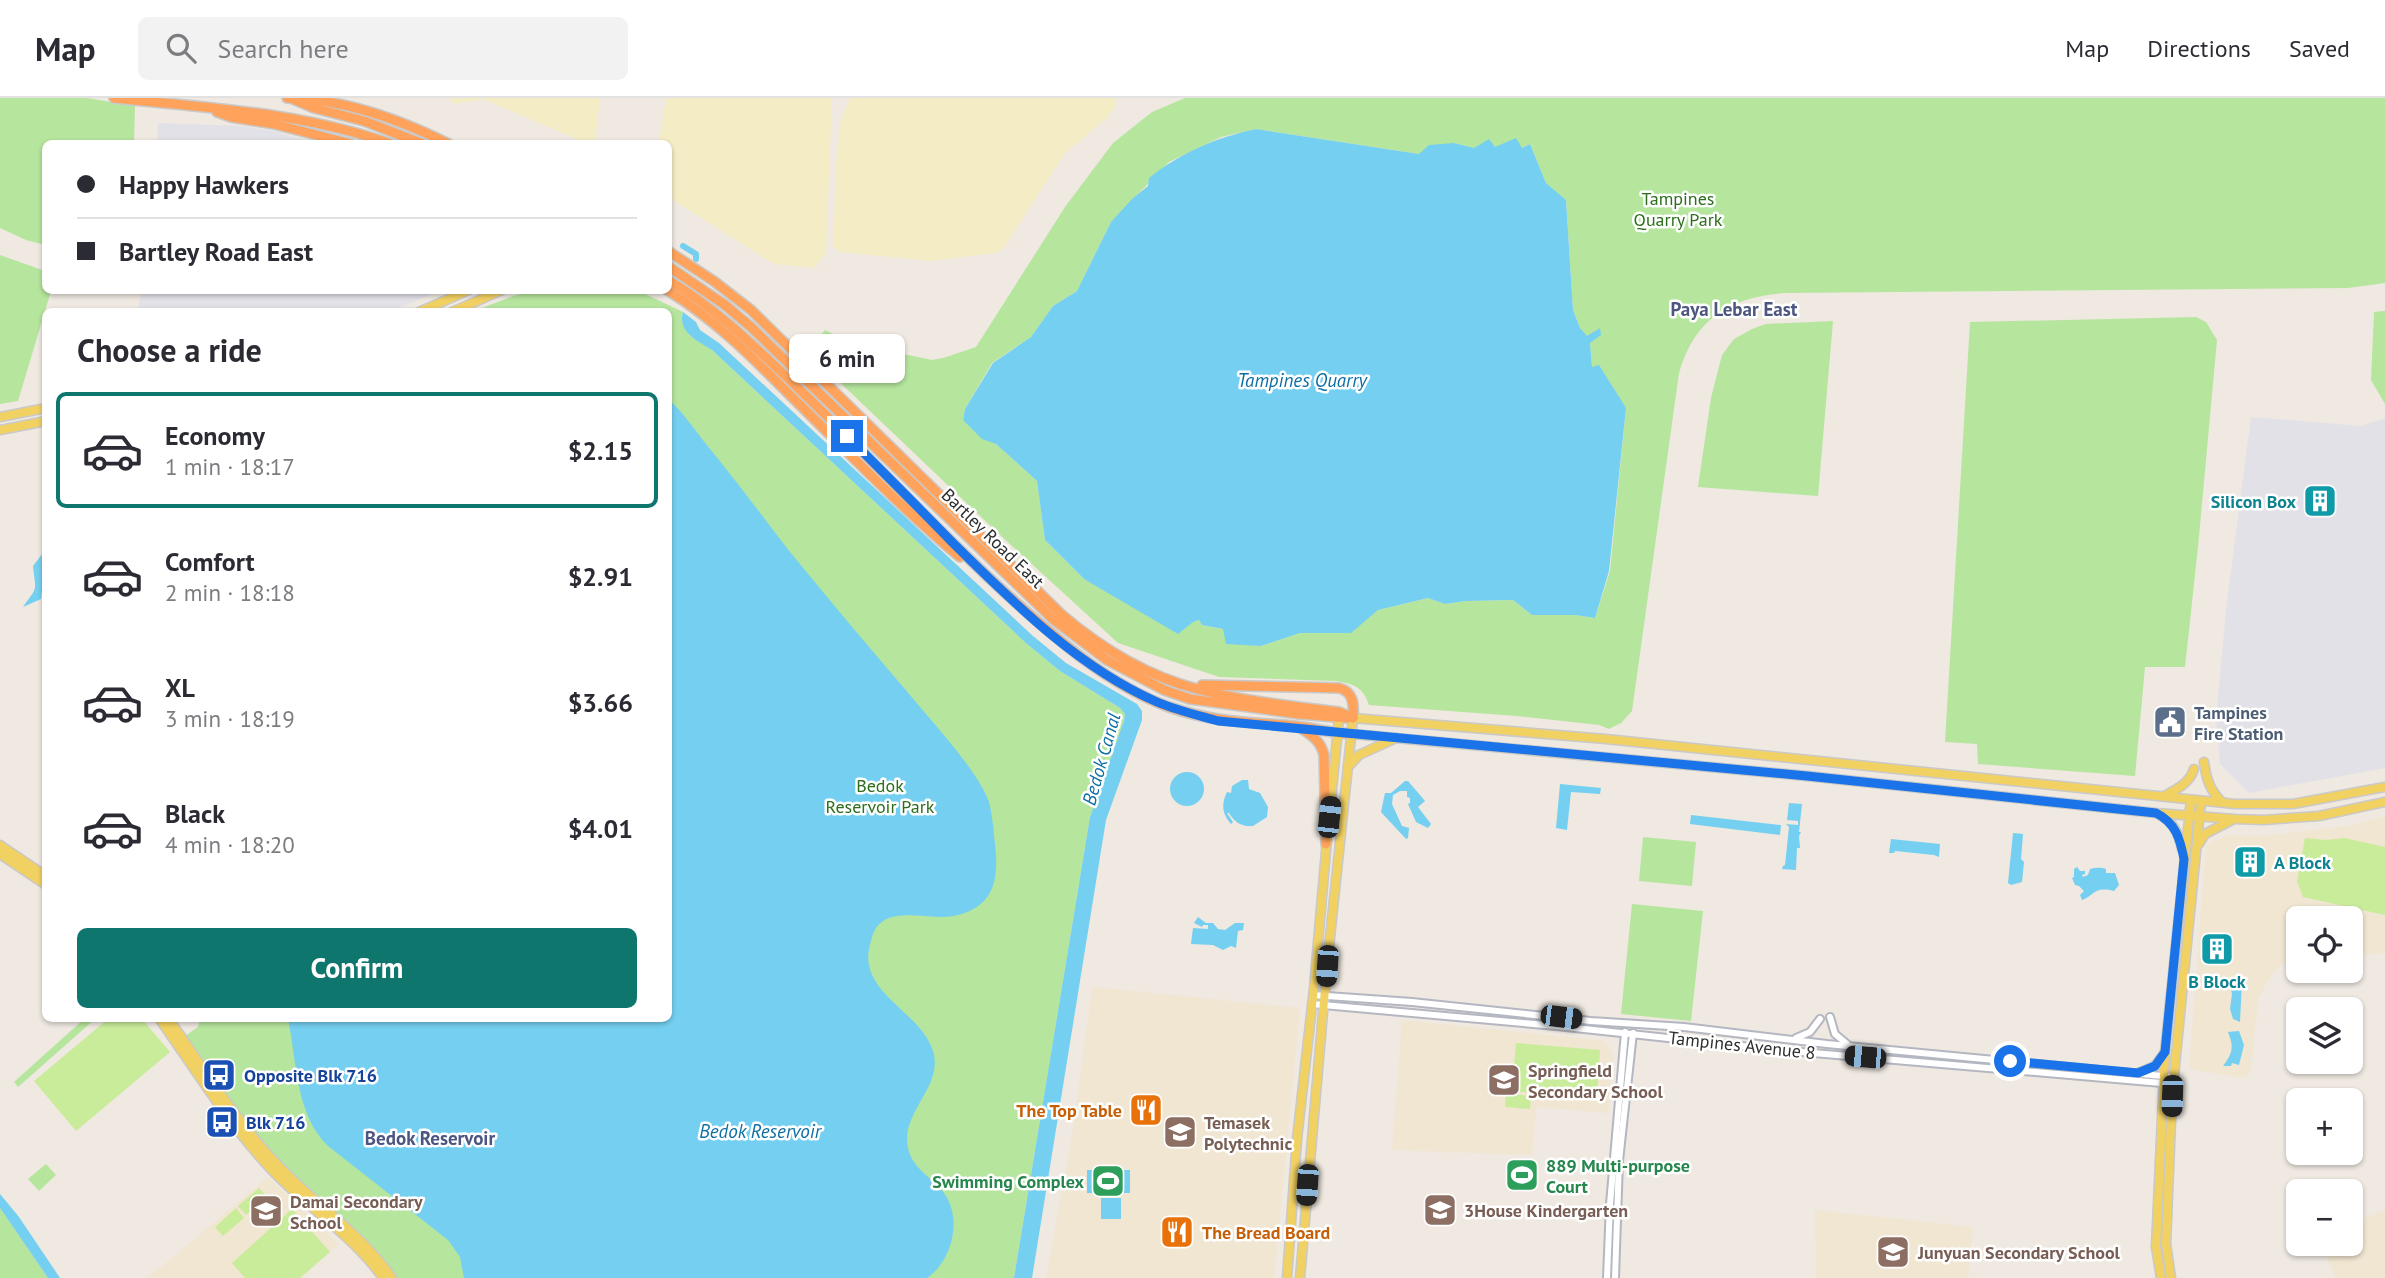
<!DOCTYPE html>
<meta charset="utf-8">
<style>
body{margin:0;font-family:"PT Sans",sans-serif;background:#f2f2f3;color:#2b2b33;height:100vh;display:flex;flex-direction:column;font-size:26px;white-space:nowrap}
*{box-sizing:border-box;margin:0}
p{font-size:23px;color:#7c7c81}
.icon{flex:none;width:38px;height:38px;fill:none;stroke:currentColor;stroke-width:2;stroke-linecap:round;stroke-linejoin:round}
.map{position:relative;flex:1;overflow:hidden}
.details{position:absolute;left:42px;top:210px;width:630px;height:714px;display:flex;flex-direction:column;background:#fff;border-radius:10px;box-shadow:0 2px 5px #0004}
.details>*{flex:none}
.top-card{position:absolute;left:42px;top:42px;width:630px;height:154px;border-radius:10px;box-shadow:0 2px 5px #0004;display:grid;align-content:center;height:154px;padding:0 35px;background:#fff}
.tools{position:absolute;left:2286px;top:808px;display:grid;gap:14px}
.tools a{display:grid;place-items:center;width:77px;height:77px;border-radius:10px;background:#fff;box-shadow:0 2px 5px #0004;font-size:35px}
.end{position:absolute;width:32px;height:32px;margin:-16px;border:9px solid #1a73e8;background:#fff;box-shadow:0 0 0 4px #fff}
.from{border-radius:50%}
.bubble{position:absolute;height:49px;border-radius:10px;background:#fff;box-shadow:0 2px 5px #0004;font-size:23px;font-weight:700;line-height:49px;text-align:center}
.car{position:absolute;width:21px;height:42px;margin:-21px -10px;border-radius:9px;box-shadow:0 0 5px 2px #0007;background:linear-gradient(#222 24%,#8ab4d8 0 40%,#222 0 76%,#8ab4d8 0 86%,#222 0)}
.top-card b{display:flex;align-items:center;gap:24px;height:66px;font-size:26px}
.top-card b+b{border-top:2px solid #e1e1e2}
.top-card i{width:18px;height:18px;background:#2b2b33}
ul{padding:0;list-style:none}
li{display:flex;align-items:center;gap:21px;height:116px;margin:0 14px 10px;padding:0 21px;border:4px solid transparent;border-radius:10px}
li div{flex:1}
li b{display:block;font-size:26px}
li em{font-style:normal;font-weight:700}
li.on{border-color:#0f766e}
li>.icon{width:63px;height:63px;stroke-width:1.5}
h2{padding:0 35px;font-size:32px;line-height:84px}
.button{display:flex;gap:14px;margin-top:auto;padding:14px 35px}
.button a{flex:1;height:80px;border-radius:10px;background:#0f766e;color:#fff;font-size:28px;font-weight:700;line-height:80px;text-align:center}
header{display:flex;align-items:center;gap:42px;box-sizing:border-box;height:98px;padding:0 35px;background:#fff;border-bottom:2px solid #e1e1e2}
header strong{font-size:33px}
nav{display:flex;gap:38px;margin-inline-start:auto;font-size:24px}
.search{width:490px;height:63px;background:#f2f2f3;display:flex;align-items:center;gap:18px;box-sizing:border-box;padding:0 24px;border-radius:10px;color:#7c7c81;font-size:26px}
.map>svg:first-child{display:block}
</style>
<header>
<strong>Map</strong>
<div class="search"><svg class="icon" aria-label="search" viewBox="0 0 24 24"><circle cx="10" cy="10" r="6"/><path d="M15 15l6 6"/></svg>Search here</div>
<nav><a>Map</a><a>Directions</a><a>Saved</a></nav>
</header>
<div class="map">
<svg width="2385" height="1180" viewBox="0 0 2385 1180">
<rect width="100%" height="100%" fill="#efe9e1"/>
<g fill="#e3e1e8">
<polygon points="158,25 242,28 273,33 318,45 157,45"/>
<polygon points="141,193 440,192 440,193 391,213 138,213"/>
<polygon points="2251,319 2361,328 2385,320 2385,670 2249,695 2220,666 2216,620 2227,503"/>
</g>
<g fill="#f0e6d1">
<polygon points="2385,718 2385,855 2350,857 2350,821 2298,821 2298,859 2280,867 2269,881 2258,900 2251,973 2247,978 2243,980 2189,971 2206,747 2227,737 2263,738 2350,728"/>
<polygon points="1092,889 1300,910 1274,1180 1046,1180 1074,1026"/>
<polygon points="1402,922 1605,943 1613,955 1608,1015 1536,1009 1532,1057 1392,1052"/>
<polygon points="268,1079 339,1146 301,1180 148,1180"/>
<polygon points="1815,1112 1973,1129 1968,1180 1816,1180"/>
<polygon points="2385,1112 2385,1180 2336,1180 2321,1146 2350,1146 2350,1126"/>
</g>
<g fill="#b6e59e" fill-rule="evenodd">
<polygon points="0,0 87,0 135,8 134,45 46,46 45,147 26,142 0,130"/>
<path d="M1185,0H2385V185L2348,190L1785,195C1730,199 1695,220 1679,275L1632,613L1621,625L1609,631L1599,627L1516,618L1369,607C1363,589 1354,586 1336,583L1219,579L1118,545L999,436L807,253L825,232L851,245L932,262L943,260L976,249L1065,109L1113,45L1152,14ZM1256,31L1419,56L1454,45L1474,50H1522L1530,46L1546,85L1566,102L1573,212L1580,230L1590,245L1592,269L1626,310L1610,473L1595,520L1575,517H1532L1513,502L1466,503L1445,506L1428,500L1378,512L1350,535H1300L1261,548L1243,546L1223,531L1202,527L1199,522L1193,524L1118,500L1084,481L1045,442L1037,383L996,346L963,322L965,311L992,265L1031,239L1053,208L1077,193L1111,124L1169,64L1221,39Z"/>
<polygon points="0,157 45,173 46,192 51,193 18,303 0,306"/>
<path d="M540,193H639L683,214C678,235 698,242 712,252L1027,546L1060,573L1120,610L1125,616L1124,624L1090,719L1014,1180H396C362,1133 315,1100 275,1058C241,1022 213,979 185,938L198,929L200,920H668V214L474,213L516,197Z"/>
<polygon points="2385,213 2385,306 2371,282 2374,214"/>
<polygon points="2196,219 2206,224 2217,242 2198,449 2185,569 2145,569 2135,678 1978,666 1977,646 1945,644 1970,224"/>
<polygon points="1833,223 1818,398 1698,389 1711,300 1722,257 1734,241 1752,231 1766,226"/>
<polygon points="1643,739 1696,744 1692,788 1639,783"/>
<polygon points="1632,806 1703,813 1691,923 1621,916"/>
<polygon points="84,921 95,921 18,989 14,984"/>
<polygon points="46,1066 56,1077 39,1093 28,1081"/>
<polygon points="0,1110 48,1180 0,1180"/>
</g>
<g fill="#f3ecc5">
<polygon points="449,0 600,0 595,45 586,45 483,1 454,6"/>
<polygon points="666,0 832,0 826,155 814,170 774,166 673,102 669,90 668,46 659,45"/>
<polygon points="850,0 1116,0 1116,7 1106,21 1065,55 1003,151 995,155 931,163 840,154 833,149 836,65 841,21"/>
</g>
<g fill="#c9ec9a">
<polygon points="2305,740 2326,742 2344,740 2385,749 2385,817 2303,799 2297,783"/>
<polygon points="108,921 142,921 170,954 76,1033 34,983"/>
<polygon points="1516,945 1600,952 1597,1001 1512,993"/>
<polygon points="1506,995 1531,998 1530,1011 1505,1009"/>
<polygon points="259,1090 267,1099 246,1117 238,1108"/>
<polygon points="236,1110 244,1120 223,1138 215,1129"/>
<polygon points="292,1111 330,1154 300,1180 245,1180 232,1165"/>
</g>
<g fill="#75cff0">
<path d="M1256,31L1419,56L1429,47L1454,45L1474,50L1489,41L1495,49L1516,40L1522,50L1530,46L1546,85L1566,102L1573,212L1580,230L1587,238L1600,230L1601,237L1590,245L1592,269L1599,267L1626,310L1609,473L1595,520L1575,517H1532L1513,502L1466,503L1445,506L1428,500L1378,512L1351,535H1300L1261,548L1226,546L1223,531L1202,527L1199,522L1193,524L1178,536L1084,481L1045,442L1037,383L996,346L982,341L963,322L965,311L993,265L1031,239L1053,208L1077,193L1111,124L1132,101L1148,88L1149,80C1182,54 1215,40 1256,31Z"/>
<path d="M683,214L696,224L700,232L719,245L1033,538L1066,565L1137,606L1142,613V622L1106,722L1032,1180H1014L1090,719L1124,623L1125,616L1120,610L1060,573L1027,546L712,252C698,243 677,234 683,214Z"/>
<path d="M669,302C683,314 694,331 706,346C735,381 762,418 790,454C831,504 873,554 915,603C935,627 979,675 989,704C992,715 993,727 994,738C999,775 999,809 953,818C928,823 882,804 872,839C869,849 867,858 869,867C876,902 922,918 933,953C944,989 900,1014 908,1050C913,1073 935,1080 946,1098C962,1124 951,1164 927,1180H464L460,1159L448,1142L328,1048C295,1016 297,963 288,921L668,920Z"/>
<path d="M43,455L45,457C46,472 43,486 41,501L23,509C38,487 36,496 33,468Z"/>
<circle cx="1187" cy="691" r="17"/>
<path d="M1242,682H1248L1249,691L1260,695L1268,709L1267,719L1253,728C1242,729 1235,725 1229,715H1227L1233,724L1231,726C1222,716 1221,706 1227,694L1231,695L1232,688Z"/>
<polygon points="1405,683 1408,683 1425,703 1418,709 1431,726 1428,730 1416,724 1408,706 1410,705 1410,700 1407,699 1407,693 1400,693 1393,697 1392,706 1402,728 1409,730 1408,740 1406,741 1381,714 1385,695 1391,695"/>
<polygon points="1560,686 1601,690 1600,696 1571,694 1567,732 1556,730"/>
<polygon points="1789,705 1802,706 1799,734 1801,734 1799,738 1800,750 1797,750 1796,772 1782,771 1783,768 1785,767 1789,729 1786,726 1798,727 1798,723 1787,722"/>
<polygon points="1691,717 1781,727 1780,737 1690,726"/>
<polygon points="2013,735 2023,736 2021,761 2024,764 2022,784 2011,787 2008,785"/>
<polygon points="1891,741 1940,746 1939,759 1934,757 1895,753 1894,755 1889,755"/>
<path d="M2077,769L2080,773H2085V776L2082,777L2083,779L2088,777L2090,771C2095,770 2100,769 2106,771V775H2115L2119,787L2114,793C2094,788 2095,797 2082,802L2080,797L2084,793L2079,788L2075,787L2072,780L2074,779V771Z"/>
<polygon points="1198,819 1206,825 1213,825 1218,831 1225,832 1235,825 1244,825 1243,832 1238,833 1236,850 1231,848 1223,852 1213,847 1191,846 1193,830 1208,831 1208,827 1203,827 1202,829 1194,825"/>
<polygon points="2242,883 2240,924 2233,921 2230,911 2232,896 2230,888"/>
<path d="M2239,933L2244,947L2239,967L2232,965L2231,968H2223C2233,955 2234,949 2228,934Z"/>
<rect x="1087" y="1072" width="43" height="23"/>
<polygon points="0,1096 19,1119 60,1180 48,1180 0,1110"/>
<rect x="1101" y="1100" width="20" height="21"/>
</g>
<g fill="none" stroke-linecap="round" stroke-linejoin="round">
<polyline stroke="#75cff0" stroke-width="6" points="683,148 696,156 696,161"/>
<defs>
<g id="minor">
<polyline points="1313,897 1412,904 1591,923 1684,929 1827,946 2173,979"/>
<polyline points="1312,906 1556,928 1790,953 2173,986"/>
<polyline points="1830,919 1835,936 1847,946"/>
<polyline points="1796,940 1810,934 1820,921"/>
<polyline points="1607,1180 1610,1106 1625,934"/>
<polyline points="1615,1180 1619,1063 1633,935"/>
</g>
<g id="major">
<polyline points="419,214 469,192"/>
<polyline points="452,214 502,192"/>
<polyline points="0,319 46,310"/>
<polyline points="0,332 46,323"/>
<polyline points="1352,636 1807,678 2156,715 2235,721 2263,722 2319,718 2385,704"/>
<path d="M2204,664C2206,680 2210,693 2222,704"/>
<polyline points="1348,669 1359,657 1396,640"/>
<path d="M2164,698C2177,691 2189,686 2194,671"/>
<path d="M2160,717C2174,724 2179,737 2182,751"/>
<polyline points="1329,722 1339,620"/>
<polyline points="2199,746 2205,736 2232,722"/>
<polyline points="0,747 46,778"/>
<polyline points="0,756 46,787"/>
<path d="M159,920C194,970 227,1023 268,1068C303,1107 352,1136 383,1180"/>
<path d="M168,920C203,969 234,1020 274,1063C311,1104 361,1134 392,1180"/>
<polyline points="2138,975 2155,968 2165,954"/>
<polyline points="1287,1180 1297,1041 1314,890 1327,742"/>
<polyline points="1300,1180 1327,868 1353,620 1606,641 2235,706 2293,706 2385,689"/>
<polyline points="2161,1180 2156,1149 2165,954 2191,702"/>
<polyline points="2171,1180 2166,1146 2172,998 2201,703"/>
</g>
<g id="highway">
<path d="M114,0C207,10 302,14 391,46"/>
<path d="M287,0C342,1 399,21 449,46"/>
<polyline points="293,1 314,10 364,23 423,46"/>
<polyline points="217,14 231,19 274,26 351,46"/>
<path d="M668,153L715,184L751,212L1062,517C1101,550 1147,578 1197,591C1243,603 1292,608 1339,614L1353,620"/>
<polyline points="668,168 725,207 751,229 1054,522 1107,562 1164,592 1190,601 1299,616 1348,620"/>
<path d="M668,182C717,211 757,251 798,290C873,362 943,440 1021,509C1065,548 1112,588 1169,609C1212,624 1249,624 1294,628C1313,630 1332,635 1352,636"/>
<path d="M667,192C715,221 754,261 793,300C848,354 901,410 960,459"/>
<path d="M1202,587L1339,590C1354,594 1354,607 1353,620"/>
<path d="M1302,631C1313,638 1321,644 1324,657L1326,746"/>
</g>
</defs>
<use href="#minor" stroke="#b4b7c1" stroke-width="10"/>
<use href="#major" stroke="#c9c9c9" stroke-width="11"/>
<use href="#highway" stroke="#c9c9c9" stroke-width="12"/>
<use href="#minor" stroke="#fff" stroke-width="6"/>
<use href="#major" stroke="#f2d163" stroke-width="8"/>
<use href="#highway" stroke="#ffa35c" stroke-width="9"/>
</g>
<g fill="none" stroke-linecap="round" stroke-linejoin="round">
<path stroke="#1a73e8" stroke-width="9" d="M847,338C882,373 917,408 952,444C1013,504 1077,569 1157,604C1176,612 1197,617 1218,623L1807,678L2156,715C2176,725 2180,741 2184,761L2165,954L2155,968L2138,975L2010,963"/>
</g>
<defs>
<symbol id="building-square" viewBox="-11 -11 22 22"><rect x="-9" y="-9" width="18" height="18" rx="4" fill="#0f9aa8" stroke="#fff"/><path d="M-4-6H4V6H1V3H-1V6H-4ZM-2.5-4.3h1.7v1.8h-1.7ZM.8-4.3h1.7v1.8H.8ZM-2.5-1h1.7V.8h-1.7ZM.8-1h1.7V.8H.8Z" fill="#fff"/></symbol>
<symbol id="civic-square" viewBox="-11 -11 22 22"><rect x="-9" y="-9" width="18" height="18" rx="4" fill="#5c6f8a" stroke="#fff"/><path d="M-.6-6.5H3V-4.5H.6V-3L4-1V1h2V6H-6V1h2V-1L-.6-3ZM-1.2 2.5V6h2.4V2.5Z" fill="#fff"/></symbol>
<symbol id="bus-square" viewBox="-11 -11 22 22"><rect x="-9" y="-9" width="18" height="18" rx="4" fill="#1a4fb4" stroke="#fff"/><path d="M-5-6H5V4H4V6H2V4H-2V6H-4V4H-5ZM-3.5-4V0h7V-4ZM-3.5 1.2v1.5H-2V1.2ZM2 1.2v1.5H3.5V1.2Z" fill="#fff"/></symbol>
<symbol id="school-square" viewBox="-11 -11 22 22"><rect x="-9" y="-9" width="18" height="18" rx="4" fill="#8d6e63" stroke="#fff"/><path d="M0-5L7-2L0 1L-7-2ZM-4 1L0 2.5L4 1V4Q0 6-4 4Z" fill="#fff"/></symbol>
<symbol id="restaurant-square" viewBox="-11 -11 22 22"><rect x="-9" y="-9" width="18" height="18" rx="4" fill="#e8710a" stroke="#fff"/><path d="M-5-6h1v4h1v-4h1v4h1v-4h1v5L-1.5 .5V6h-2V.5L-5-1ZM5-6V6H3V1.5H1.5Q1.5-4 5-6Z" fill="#fff"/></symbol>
<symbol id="university-square" viewBox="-11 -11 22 22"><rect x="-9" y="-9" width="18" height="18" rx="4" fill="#8d6e63" stroke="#fff"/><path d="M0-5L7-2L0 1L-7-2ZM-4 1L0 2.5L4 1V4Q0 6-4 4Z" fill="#fff"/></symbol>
<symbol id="stadium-square" viewBox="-11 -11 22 22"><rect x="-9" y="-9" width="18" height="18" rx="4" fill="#2e9e5b" stroke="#fff"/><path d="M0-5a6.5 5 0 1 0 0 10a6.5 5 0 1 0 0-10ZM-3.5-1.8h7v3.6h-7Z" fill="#fff"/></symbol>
</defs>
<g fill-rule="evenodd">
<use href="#building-square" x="2301" y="384" width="38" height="38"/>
<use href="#civic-square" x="2151" y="605" width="38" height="38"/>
<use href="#building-square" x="2231" y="745" width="38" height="38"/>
<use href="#building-square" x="2198" y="832" width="38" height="38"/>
<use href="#bus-square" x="200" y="958" width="38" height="38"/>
<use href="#school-square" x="1485" y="963" width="38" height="38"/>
<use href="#restaurant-square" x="1127" y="993" width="38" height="38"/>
<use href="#bus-square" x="203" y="1005" width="38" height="38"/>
<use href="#university-square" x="1161" y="1015" width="38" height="38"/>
<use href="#stadium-square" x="1503" y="1058" width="38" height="38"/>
<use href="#stadium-square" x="1089" y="1064" width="38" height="38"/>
<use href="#school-square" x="1421" y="1093" width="38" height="38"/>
<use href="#school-square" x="247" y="1094" width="38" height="38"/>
<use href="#restaurant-square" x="1158" y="1115" width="38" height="38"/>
<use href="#school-square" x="1874" y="1135" width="38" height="38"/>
</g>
<g text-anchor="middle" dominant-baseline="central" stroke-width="5" stroke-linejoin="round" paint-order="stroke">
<g font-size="18" fill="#2c6e1b" stroke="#fff">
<text x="1678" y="100">Tampines<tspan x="1678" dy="21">Quarry Park</tspan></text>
<text x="880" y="687">Bedok<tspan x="880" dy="21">Reservoir Park</tspan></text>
</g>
<g font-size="18" font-weight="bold" fill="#0d838f" stroke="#fff" text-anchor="end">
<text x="2296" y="403">Silicon Box</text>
<text x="2274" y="764" text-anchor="start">A Block</text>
<text x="2217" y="883" text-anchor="middle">B Block</text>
</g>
<g font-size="18" fill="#2e2e2e" stroke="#fff">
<text transform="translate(993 440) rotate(44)">Bartley Road East</text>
<text transform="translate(1742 947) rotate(6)">Tampines Avenue 8</text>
</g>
<g font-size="18" font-weight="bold" fill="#4e5e75" stroke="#fff" text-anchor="start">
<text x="2194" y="614">Tampines<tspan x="2194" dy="21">Fire Station</tspan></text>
</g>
<g font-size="18" font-weight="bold" fill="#785e54" stroke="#fff" text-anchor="start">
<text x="1528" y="972">Springfield<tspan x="1528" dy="21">Secondary School</tspan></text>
<text x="1204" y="1024">Temasek<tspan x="1204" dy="21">Polytechnic</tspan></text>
<text x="290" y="1103">Damai Secondary<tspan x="290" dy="21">School</tspan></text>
<text x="1464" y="1112">3House Kindergarten</text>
<text x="1918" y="1154">Junyuan Secondary School</text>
</g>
<g font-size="18" font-weight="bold" fill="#164399" stroke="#fff" text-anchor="start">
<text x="244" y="977">Opposite Blk 716</text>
<text x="246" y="1024">Blk 716</text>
</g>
<g font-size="18" font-weight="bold" fill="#c56008" stroke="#fff" text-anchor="end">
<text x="1122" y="1012">The Top Table</text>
<text x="1202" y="1134" text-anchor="start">The Bread Board</text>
</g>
<g font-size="18" font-weight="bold" fill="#27864d" stroke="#fff" text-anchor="start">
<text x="1546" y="1067">889 Multi-purpose<tspan x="1546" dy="21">Court</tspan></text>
<text x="1084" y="1083" text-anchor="end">Swimming Complex</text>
</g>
<g font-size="19" font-weight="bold" fill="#4d5680" stroke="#fff">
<text x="1734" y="211">Paya Lebar East</text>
<text x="430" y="1040">Bedok Reservoir</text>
</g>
<g font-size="19" font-style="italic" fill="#0d6fa3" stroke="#fff">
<text x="1302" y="282">Tampines Quarry</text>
<text transform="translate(1101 661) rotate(-74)">Bedok Canal</text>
<text x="760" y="1033">Bedok Reservoir</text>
</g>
</g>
</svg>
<div class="tools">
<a><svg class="icon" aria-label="locate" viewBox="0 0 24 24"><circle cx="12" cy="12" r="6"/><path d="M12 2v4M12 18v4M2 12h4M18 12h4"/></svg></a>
<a><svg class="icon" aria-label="layers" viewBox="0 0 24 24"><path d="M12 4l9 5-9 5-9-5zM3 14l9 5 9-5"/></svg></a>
<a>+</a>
<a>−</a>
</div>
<i class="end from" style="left:2010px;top:963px"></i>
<i class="end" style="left:847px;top:338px"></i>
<div class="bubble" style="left:789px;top:236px;width:116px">6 min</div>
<i class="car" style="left:1329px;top:719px;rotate:6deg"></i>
<i class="car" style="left:1327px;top:868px;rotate:184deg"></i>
<i class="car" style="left:1561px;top:919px;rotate:97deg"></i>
<i class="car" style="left:1865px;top:959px;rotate:275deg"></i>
<i class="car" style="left:2172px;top:998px;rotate:182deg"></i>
<i class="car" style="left:1307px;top:1087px;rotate:184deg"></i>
<div class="top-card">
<b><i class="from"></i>Happy Hawkers</b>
<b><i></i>Bartley Road East</b>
</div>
<section class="details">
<h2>Choose a ride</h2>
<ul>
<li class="on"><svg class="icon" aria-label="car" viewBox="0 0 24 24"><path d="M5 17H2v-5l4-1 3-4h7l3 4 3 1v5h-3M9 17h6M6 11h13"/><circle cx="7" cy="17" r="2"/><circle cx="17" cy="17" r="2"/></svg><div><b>Economy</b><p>1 min · 18:17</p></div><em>$2.15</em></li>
<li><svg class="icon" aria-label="car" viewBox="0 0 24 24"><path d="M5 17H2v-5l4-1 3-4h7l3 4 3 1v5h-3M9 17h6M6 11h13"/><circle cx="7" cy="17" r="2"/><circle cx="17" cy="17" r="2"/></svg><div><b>Comfort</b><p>2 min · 18:18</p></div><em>$2.91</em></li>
<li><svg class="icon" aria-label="car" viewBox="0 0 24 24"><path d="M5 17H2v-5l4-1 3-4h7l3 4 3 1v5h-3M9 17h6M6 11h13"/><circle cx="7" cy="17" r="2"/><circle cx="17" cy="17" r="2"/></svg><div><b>XL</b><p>3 min · 18:19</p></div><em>$3.66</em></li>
<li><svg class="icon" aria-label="car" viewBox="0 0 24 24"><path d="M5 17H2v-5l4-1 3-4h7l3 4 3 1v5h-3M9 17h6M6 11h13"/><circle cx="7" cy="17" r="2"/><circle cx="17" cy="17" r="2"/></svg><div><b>Black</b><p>4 min · 18:20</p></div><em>$4.01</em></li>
</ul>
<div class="button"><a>Confirm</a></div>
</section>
</div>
